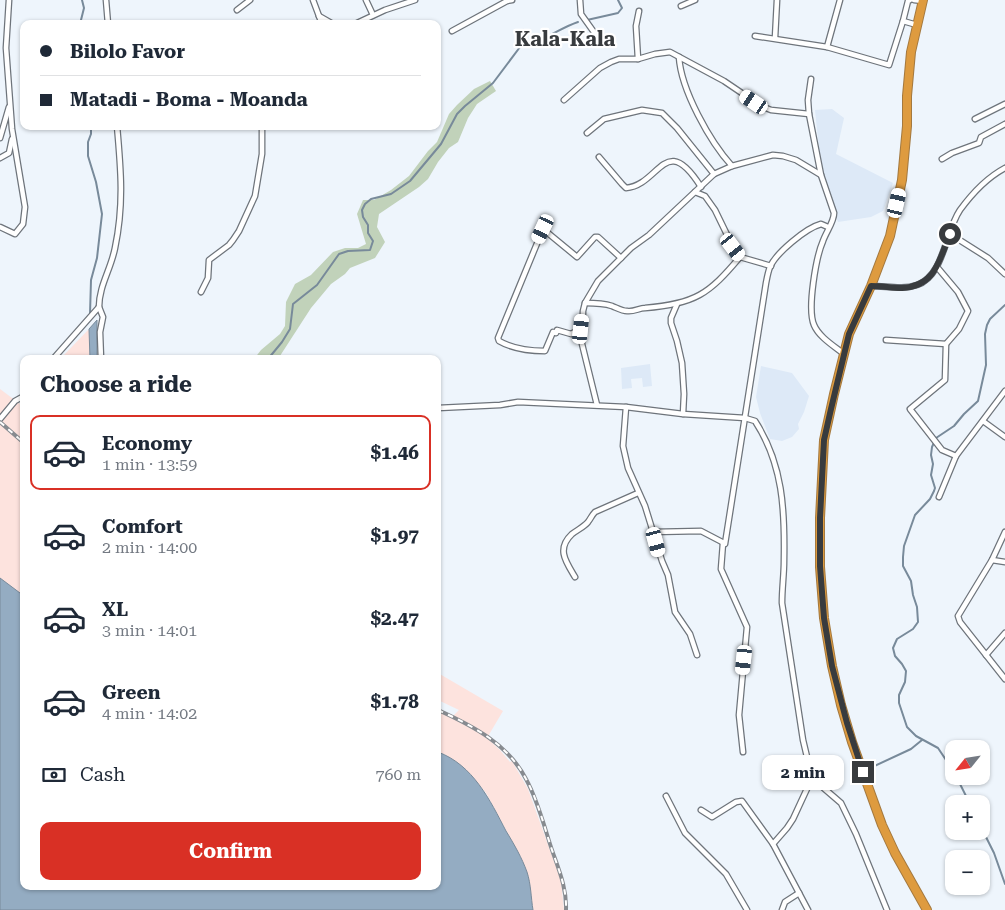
<!DOCTYPE html>
<meta charset="utf-8">
<style>
body{margin:0;font-family:"Roboto Serif",serif;background:#f6f6f7;color:#1f2937;height:100vh;display:flex;flex-direction:column;font-size:19px;white-space:nowrap}
*{box-sizing:border-box;margin:0}
p{font-size:16px;color:#747a83}
.icon{flex:none;width:28px;height:28px;fill:none;stroke:currentColor;stroke-width:2;stroke-linecap:round;stroke-linejoin:round}
.map{position:relative;flex:1;overflow:hidden}
.details{position:absolute;left:20px;top:355px;width:421px;height:535px;display:flex;flex-direction:column;background:#fff;border-radius:10px;box-shadow:0 1px 4px #0004}
.details>*{flex:none}
.banner{position:absolute;left:20px;top:20px;width:421px;height:110px;border-radius:10px;box-shadow:0 1px 4px #0004;display:grid;align-content:center;height:110px;padding:0 20px;background:#fff}
.needle{width:32px;rotate:240deg}
.controls{position:absolute;left:945px;top:740px;display:grid;gap:10px}
.controls a{display:grid;place-items:center;width:45px;height:45px;border-radius:10px;background:#fff;box-shadow:0 1px 4px #0004;font-size:25px}
.end{position:absolute;width:22px;height:22px;margin:-11px;border:6px solid #383b3e;background:#fff;box-shadow:0 0 0 2px #fff}
.from{border-radius:50%}
.bubble{position:absolute;height:35px;border-radius:10px;background:#fff;box-shadow:0 1px 4px #0004;font-size:16px;font-weight:700;line-height:35px;text-align:center}
.car{position:absolute;width:15px;height:30px;margin:-15px -8px;border-radius:6px;box-shadow:0 0 4px 1px #0007;background:linear-gradient(#fff 24%,#345 0 40%,#fff 0 76%,#345 0 86%,#fff 0)}
.banner b{display:flex;align-items:center;gap:18px;height:48px;font-size:19px}
.banner b+b{border-top:1px solid #e0e1e3}
.banner i{width:12px;height:12px;background:#1f2937}
ul{padding:0;list-style:none}
li{display:flex;align-items:center;gap:15px;height:75px;margin:0 10px 8px;padding:0 10px;border:2px solid transparent;border-radius:10px}
li div{flex:1}
li b{display:block;font-size:19px}
li em{font-style:normal;font-weight:700}
li.current{border-color:#d93025}
li>.icon{width:45px;height:45px;stroke-width:1.5}
h2{padding:0 20px;font-size:22px;line-height:60px}
.pay{display:flex;align-items:center;gap:12px;height:55px;padding:0 20px;font-size:19px}
.pay p{margin-inline-start:auto}
.action{display:flex;gap:10px;margin-top:auto;padding:10px 20px}
.action a{flex:1;height:58px;border-radius:10px;background:#d93025;color:#fff;font-size:20px;font-weight:700;line-height:58px;text-align:center}
.map>svg:first-child{display:block}
</style>
<div class="map">
<svg width="1005" height="910" viewBox="0 0 1005 910">
<rect width="100%" height="100%" fill="#eef5fc"/>
<g fill="#dde9f7">
<polygon points="832,109 844,118 836,154 893,183 883,211 871,217 838,222 833,209 832,197 821,169 815,110"/>
<polygon points="650,364 652,386 643,387 642,378 631,379 632,388 622,389 621,368"/>
<polygon points="761,366 792,373 809,396 804,412 798,424 799,429 792,437 782,441 770,439 760,413 756,397"/>
</g>
<g fill="#fde3de">
<polygon points="89,329 90,359 60,359 62,357"/>
<polygon points="0,389 24,407 24,596 0,578"/>
<polygon points="438,673 503,711 487,738 500,750 510,762 512,761 528,789 561,881 564,910 533,910 527,874 520,856 486,793 470,774 446,755 438,752 438,708 453,716 459,710 438,700"/>
</g>
<polygon fill="#c1d2ba" points="490,81 496,91 477,104 468,118 458,142 449,148 438,162 428,179 419,187 379,214 377,227 385,242 375,258 350,268 345,274 331,284 311,308 278,359 254,359 261,350 280,334 285,326 286,302 295,284 311,275 333,252 345,248 358,248 366,244 357,214 363,200 374,200 391,190 409,176 428,151 437,142 449,114 457,105 474,89"/>
<g fill="#94acc2" stroke="#788a9a">
<polygon points="97,320 97,359 90,359 89,329"/>
<path d="M0,578L24,596V886H438V752C473,765 490,800 506,831C514,844 522,858 527,872C531,884 531,898 533,910H0Z"/>
</g>
<g fill="none" stroke-linecap="round" stroke-linejoin="round">
<g stroke="#788a9a" stroke-width="2">
<polyline points="587,20 618,13 622,8 618,0"/>
<polyline points="80,24 84,8 82,0"/>
<polyline points="90,314 91,280 97,258 102,214 96,182 88,156 88,142 91,134 91,126"/>
<path d="M268,359L282,342L290,329L293,304L317,285L339,254L348,251L370,250L373,241L368,233V225L363,217L362,210L365,204L371,199L391,194L410,181L441,144L457,114L465,106L493,83L523,43C545,42 557,29 578,22"/>
<polyline points="868,769 911,749 922,740"/>
<polyline points="954,772 938,748 916,736 907,727 899,703 899,695 905,682 906,671 902,664 895,656 893,648 897,639 913,629 918,622 917,607 913,595 911,581 903,566 903,557 904,546 915,515 930,499 934,491 935,488 931,475 933,464 931,455 932,447 936,438 954,426 964,414 978,401 986,365 985,334 987,325 990,319 1005,305"/>
<polyline points="956,776 970,804"/>
<polyline points="981,827 994,853 1005,884"/>
</g>
<defs>
<g id="street">
<polyline points="106,0 108,24"/>
<polyline points="313,0 322,24"/>
<polyline points="366,0 373,15"/>
<polyline points="580,0 581,14 596,35"/>
<polyline points="910,0 908,1 903,21 917,25"/>
<polyline points="914,0 923,1"/>
<polyline points="681,6 695,0"/>
<polyline points="237,10 250,0"/>
<polyline points="319,16 333,24"/>
<polyline points="355,24 385,10 415,0"/>
<polyline points="452,31 507,1 512,0"/>
<polyline points="755,36 827,47 889,65 903,21"/>
<polyline points="775,38 777,0"/>
<polyline points="827,47 840,0"/>
<path d="M679,57C681,90 710,142 732,166"/>
<polyline points="638,59 636,26 639,11"/>
<polyline points="811,79 808,100 809,114 821,175"/>
<polyline points="564,100 600,68 611,62 619,59 638,59 655,54 670,52 724,81 761,106 771,110 809,114"/>
<polyline points="975,119 1005,104"/>
<polyline points="587,133 604,119 642,110 662,113 677,128 714,174"/>
<polyline points="0,138 9,107"/>
<path d="M599,157L622,184L626,188C660,185 665,130 701,187"/>
<polyline points="0,158 9,153 12,139"/>
<polyline points="942,159 952,153 979,143 981,137 1005,124"/>
<polyline points="695,192 705,196 715,210 733,247 740,257 771,266"/>
<polyline points="0,227 15,234 23,224 25,207 12,129 6,48 9,0"/>
<polyline points="950,234 988,258 1005,274"/>
<polyline points="937,267 958,292 968,311 959,329 946,344 945,380 910,409 942,450 956,456"/>
<path d="M871,286C887,286 902,290 917,285C944,276 945,232 960,210C971,195 988,177 1005,168"/>
<polyline points="201,292 208,278 209,260 229,245 233,240 239,231 255,196 262,154 262,126"/>
<path d="M585,303C595,303 603,303 612,306C617,308 622,311 627,311C634,312 639,308 645,308C695,304 709,294 740,257"/>
<polyline points="677,304 671,318 671,323 677,341 682,363 684,394 683,414"/>
<polyline points="99,307 103,317 100,332 101,359"/>
<path d="M581,329L571,334L557,330L556,333L553,332L545,351C530,351 513,349 499,341L498,338L543,229L577,257L595,237H598L621,258"/>
<polyline points="886,340 946,344"/>
<path d="M53,359L99,307C99,286 111,269 115,248C124,205 121,170 117,126"/>
<polyline points="24,401 24,413"/>
<path d="M597,405L582,344L583,311L585,303L598,281L631,248L649,235L714,174L732,166L773,155L783,156L796,160L821,175L834,213C834,222 826,232 823,241C816,257 807,309 814,325C819,337 834,346 844,354"/>
<polyline points="626,407 623,446 628,468 645,506 662,561 668,575 675,612 690,634 697,655"/>
<path d="M438,408L500,405L518,402L626,407L683,414L745,418L755,421C783,464 785,510 784,561C784,575 782,588 782,603L803,740L812,778L793,819L787,828L773,844L808,910"/>
<polyline points="0,419 15,401 24,396"/>
<polyline points="983,421 1005,437"/>
<polyline points="939,497 956,456 1005,391"/>
<polyline points="653,532 701,531 724,543"/>
<polyline points="1005,532 992,560 958,616 960,622 1005,679"/>
<polyline points="992,560 1005,562"/>
<path d="M575,577C566,562 556,549 572,534C577,530 584,527 588,522C591,518 592,515 595,512L638,493"/>
<polyline points="986,655 1005,633"/>
<path d="M743,752L739,715L747,627L721,569L723,543L725,544L766,283C767,278 768,272 770,267C776,253 806,228 821,224L828,227"/>
<polyline points="812,778 841,803 856,834 887,910"/>
<polyline points="666,796 685,833 726,874 747,910"/>
<polyline points="701,810 712,817 736,802 742,801 773,844"/>
<polyline points="782,910 785,902 799,893"/>
</g>
<polyline id="highway" points="923,0 911,52 907,96 907,126 902,180 890,236 871,286 849,334 834,394 824,440 820,518 820,567 824,618 832,666 841,705 852,742 882,825 895,853 927,910"/>
</defs>
<use href="#street" stroke="#6e747b" stroke-width="7"/>
<use href="#highway" stroke="#a4793f" stroke-width="10"/>
<use href="#street" stroke="#fff" stroke-width="4.5"/>
<use href="#highway" stroke="#de9b3f" stroke-width="8"/>
<defs>
<g id="rail">
<polyline points="0,422 24,443"/>
<path d="M438,710C473,726 508,744 526,779C537,799 543,822 550,844C557,866 567,886 566,910"/>
</g>
</defs>
<use href="#rail" stroke="#878b90" stroke-width="4"/>
<use href="#rail" stroke="#fff" stroke-width="2" stroke-dasharray="5.5" stroke-linecap="butt"/>
</g>
<g fill="none" stroke-linecap="round" stroke-linejoin="round">
<path stroke="#383b3e" stroke-width="6" d="M863,772L847,723L832,666L824,618L820,566V518L824,440L831,409L849,334L871,286C882,286 892,288 902,288C936,286 939,260 950,234"/>
</g>
<g text-anchor="middle" dominant-baseline="central" stroke-width="4.5" stroke-linejoin="round" paint-order="stroke">
<g font-size="20" font-weight="bold" fill="#383b3e" stroke="#fff">
<text x="565" y="39">Kala-Kala</text>
</g>
</g>
</svg>
<div class="controls">
<a><svg class="needle" viewBox="-14 -14 28 28"><path d="M0-13l5 13h-10z" fill="#e53935"/><path d="M0 13l5-13h-10z" fill="#747a83"/></svg></a>
<a>+</a>
<a>−</a>
</div>
<i class="end from" style="left:950px;top:234px"></i>
<i class="end" style="left:863px;top:772px"></i>
<div class="bubble" style="left:762px;top:755px;width:82px">2 min</div>
<i class="car" style="left:754px;top:102px;rotate:304deg"></i>
<i class="car" style="left:897px;top:203px;rotate:13deg"></i>
<i class="car" style="left:543px;top:229px;rotate:205deg"></i>
<i class="car" style="left:733px;top:247px;rotate:143deg"></i>
<i class="car" style="left:581px;top:329px;rotate:6deg"></i>
<i class="car" style="left:656px;top:542px;rotate:165deg"></i>
<i class="car" style="left:744px;top:660px;rotate:186deg"></i>
<div class="banner">
<b><i class="from"></i>Bilolo Favor</b>
<b><i></i>Matadi - Boma - Moanda</b>
</div>
<section class="details">
<h2>Choose a ride</h2>
<ul>
<li class="current"><svg class="icon" aria-label="car" viewBox="0 0 24 24"><path d="M5 17H2v-5l4-1 3-4h7l3 4 3 1v5h-3M9 17h6M6 11h13"/><circle cx="7" cy="17" r="2"/><circle cx="17" cy="17" r="2"/></svg><div><b>Economy</b><p>1 min · 13:59</p></div><em>$1.46</em></li>
<li><svg class="icon" aria-label="car" viewBox="0 0 24 24"><path d="M5 17H2v-5l4-1 3-4h7l3 4 3 1v5h-3M9 17h6M6 11h13"/><circle cx="7" cy="17" r="2"/><circle cx="17" cy="17" r="2"/></svg><div><b>Comfort</b><p>2 min · 14:00</p></div><em>$1.97</em></li>
<li><svg class="icon" aria-label="car" viewBox="0 0 24 24"><path d="M5 17H2v-5l4-1 3-4h7l3 4 3 1v5h-3M9 17h6M6 11h13"/><circle cx="7" cy="17" r="2"/><circle cx="17" cy="17" r="2"/></svg><div><b>XL</b><p>3 min · 14:01</p></div><em>$2.47</em></li>
<li><svg class="icon" aria-label="car" viewBox="0 0 24 24"><path d="M5 17H2v-5l4-1 3-4h7l3 4 3 1v5h-3M9 17h6M6 11h13"/><circle cx="7" cy="17" r="2"/><circle cx="17" cy="17" r="2"/></svg><div><b>Green</b><p>4 min · 14:02</p></div><em>$1.78</em></li>
</ul>
<div class="pay"><svg class="icon" aria-label="cash" viewBox="0 0 24 24"><path d="M3 7h18v10H3z"/><circle cx="12" cy="12" r="2"/></svg>Cash<p>760 m</p></div>
<div class="action"><a>Confirm</a></div>
</section>
</div>
